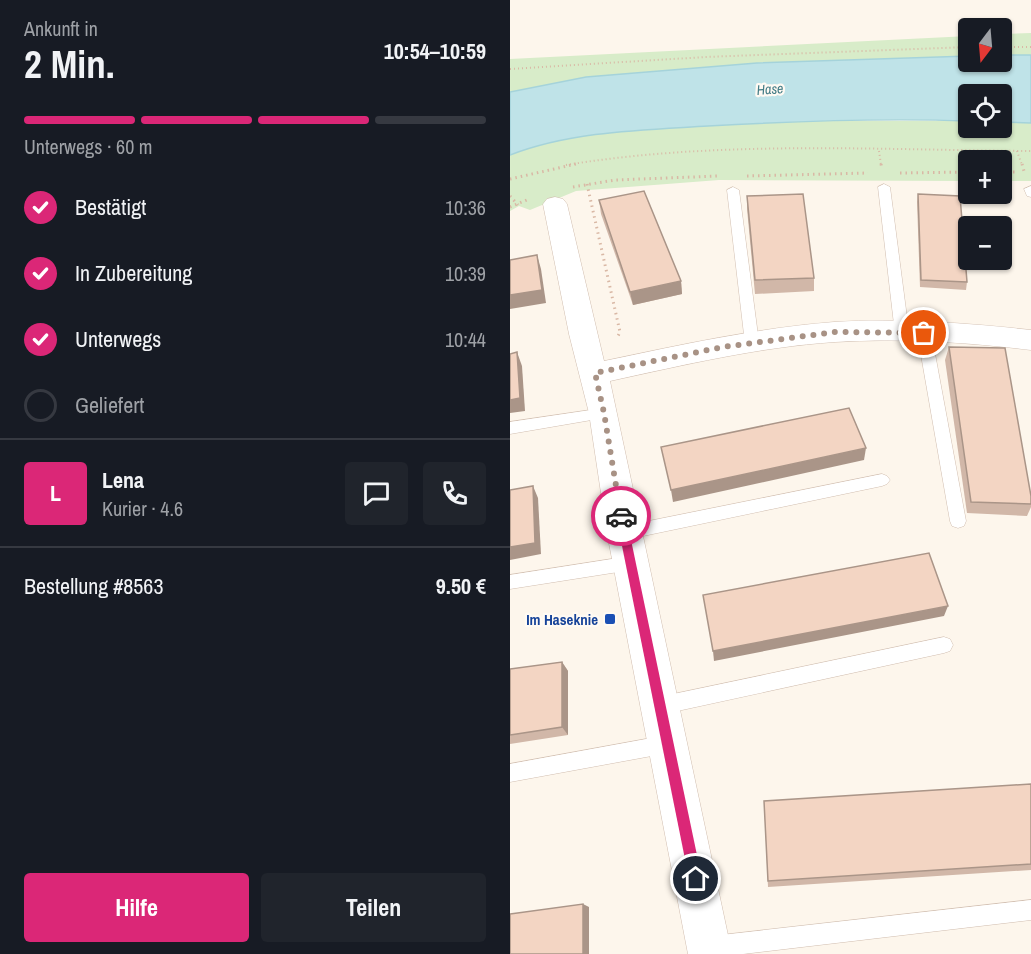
<!DOCTYPE html>
<html lang="de">
<meta charset="utf-8">
<style>
:root{--surface:#171b24;--page:#20242c;--text:#f1f3f6;--muted:#9ea1a6;--line:#363941;--accent:#db2777}
body{margin:0;font-family:"Archivo Narrow",sans-serif;background:var(--page);color:var(--text);height:100vh;display:flex;flex-direction:column;font-size:22px;white-space:nowrap}
*{box-sizing:border-box;margin:0}
p{font-size:20px;color:var(--muted)}
.icon{flex:none;width:33px;height:33px;fill:none;stroke:currentColor;stroke-width:2;stroke-linecap:round;stroke-linejoin:round}
.map{position:relative;flex:1;overflow:hidden}
.panel{display:flex;flex-direction:column;background:var(--surface);width:510px}
.panel>*{flex:none}
.needle{width:39px;rotate:196deg}
.buttons{position:absolute;left:448px;top:18px;display:grid;gap:12px}
.buttons a{display:grid;place-items:center;width:54px;height:54px;border-radius:6px;background:var(--surface);box-shadow:0 2px 4px #0004;font-size:30px}
.pin{position:absolute;display:grid;place-items:center;width:51px;height:51px;color:#fff;margin:-26px;border:3px solid #fff;border-radius:50%;box-shadow:0 2px 6px #0007}
.courier{position:absolute;display:grid;place-items:center;width:60px;height:60px;margin:-30px;border:4px solid #db2777;border-radius:50%;background:#fff;color:#222;box-shadow:0 2px 8px #0007}
.summary em{font-style:normal;font-weight:800}
.summary div{display:flex;flex-direction:column-reverse}
.summary{display:flex;align-items:center;justify-content:space-between;height:102px;padding:0 24px}
h1{font-size:39px;font-weight:800;line-height:45px}
.bar{display:grid;grid-template-columns:repeat(4,1fr);gap:9px 6px;align-content:center;height:72px;padding:0 24px}
.bar i{height:8px;border-radius:4px;background:var(--line)}
.bar .selected{background:var(--accent)}
.bar p{grid-column:span 4}
.line{display:flex;align-items:center;gap:15px;padding:0 24px;border-top:2px solid var(--line)}
.line div{flex:1}
.round{display:grid;place-items:center;flex:none;width:63px;height:63px;border-radius:6px;background:var(--page)}
ol{padding:0 24px;list-style:none}
li{display:flex;align-items:center;gap:18px;height:66px}
li p{margin-inline-start:auto}
li .icon{padding:6px;border-radius:50%;background:var(--accent);color:#fff;stroke-width:4}
li:last-child{color:var(--muted)}
li i{width:33px;height:33px;border:3px solid var(--line);border-radius:50%}
.primary-button{display:flex;gap:12px;margin-top:auto;padding:12px 24px}
.primary-button a{flex:1;height:69px;border-radius:6px;background:var(--accent);color:#fff;font-size:24px;font-weight:800;line-height:69px;text-align:center}
.primary-button a+a{background:var(--page);color:var(--text)}
main{display:flex;flex:1;min-height:0}
.map>svg:first-child{display:block}
</style>
<main>
<section class="panel">
<div class="summary"><div><h1>2 Min.</h1><p>Ankunft in</p></div><em>10:54–10:59</em></div>
<div class="bar"><i class="selected"></i><i class="selected"></i><i class="selected"></i><i></i><p>Unterwegs · 60 m</p></div>
<ol>
<li><svg class="icon" aria-label="check" viewBox="0 0 24 24"><path d="M5 12l5 5 9-10"/></svg>Bestätigt<p>10:36</p></li>
<li><svg class="icon" aria-label="check" viewBox="0 0 24 24"><path d="M5 12l5 5 9-10"/></svg>In Zubereitung<p>10:39</p></li>
<li><svg class="icon" aria-label="check" viewBox="0 0 24 24"><path d="M5 12l5 5 9-10"/></svg>Unterwegs<p>10:44</p></li>
<li><i></i>Geliefert</li>
</ol>
<div class="line" style="height:108px"><b class="round" style="background:var(--accent);color:#fff">L</b><div><b>Lena</b><p>Kurier · 4.6</p></div><a class="round"><svg class="icon" aria-label="chat" viewBox="0 0 24 24"><path d="M4 5h16v11H9l-5 4z"/></svg></a><a class="round"><svg class="icon" aria-label="phone" viewBox="0 0 24 24"><path d="M5 4h4l2 5-3 2q2 4 5 5l2-3 5 2v4C11 20 4 13 5 4z"/></svg></a></div>
<div class="line" style="height:78px"><div>Bestellung #8563</div><b>9.50 €</b></div>
<div class="primary-button"><a>Hilfe</a><a>Teilen</a></div>
</section>
<div class="map">
<svg width="521" height="954" viewBox="0 0 521 954">
<rect width="100%" height="100%" fill="#fdf6ec"/>
<g fill="#d8ecc9">
<polygon points="521,33 521,55 492,55 492,34"/>
<polygon points="459,36 459,56 247,63 76,77 0,92 0,59"/>
<path d="M281,121H459V128H492V122L521,123V181H492V160H459V181L209,180L66,191L20,210L9,206L0,211V155C81,124 194,126 281,121Z"/>
</g>
<path fill="#bfe3e8" stroke="#a5d3da" stroke-width="1.5" d="M492,55H521V123L492,122V94H459V121C372,118 285,121 198,126C133,130 62,131 0,155V92L76,77L247,63L459,56V62H492Z"/>
<g fill="none" stroke-linecap="round" stroke-linejoin="round">
<g stroke="#d1beb0" stroke-width="1">
<g id="service">
<polygon points="374,184 380,187 399,333 392,338 385,333 368,187"/>
<polygon points="521,186 521,197 517,196 514,189"/>
<polygon points="223,187 229,190 249,343 242,348 235,343 217,190"/>
<polygon points="414,327 421,332 456,521 454,526 448,528 442,526 440,521 407,332"/>
<polygon points="94,408 99,409 101,413 99,417 0,434 0,422"/>
<polygon points="372,474 377,476 380,480 377,484 372,486 114,540 108,538 106,533 108,528 114,526"/>
<polygon points="121,556 127,558 129,563 127,568 121,570 0,589 0,575"/>
<polygon points="434,637 440,639 443,645 440,651 434,653 149,715 143,712 140,706 143,700 149,697"/>
<polygon points="158,735 165,737 167,744 165,751 158,753 0,782 0,764"/>
<polygon points="521,900 521,920 233,954 194,954 191,947 194,939 202,936"/>
</g>
</g>
<g stroke="#d1beb0" stroke-width="1">
<path id="minor" d="M45,197L53,199L57,204L94,361C170,345 247,328 324,322C388,318 458,323 521,330V350C457,342 390,338 325,342C249,347 174,365 100,381L222,954H178L97,533L79,413L59,334L33,204L37,199Z"/>
</g>
<g stroke="#d9b8a5" stroke-width="2" stroke-dasharray="1 3" stroke-linecap="butt">
<polyline points="492,47 521,47"/>
<polyline points="0,69 195,57 459,47"/>
<polyline points="369,151 371,165"/>
<polyline points="507,151 512,165"/>
<path d="M56,165C208,140 367,150 521,151"/>
</g>
<g stroke="#d9b8a5" stroke-width="3" stroke-dasharray="1.5 4" stroke-linecap="butt">
<polyline points="371,164 372,169"/>
<polyline points="512,164 514,171"/>
<polyline points="492,172 506,172"/>
<polyline points="390,173 459,172"/>
<polyline points="237,176 358,173"/>
<polyline points="0,179 66,164"/>
<polyline points="77,184 110,332 107,338"/>
<polyline points="63,187 105,180 208,176"/>
<polyline points="0,196 8,205"/>
<polyline points="0,207 19,199"/>
</g>
<use href="#service" fill="#fff" fill-rule="evenodd"/>
<use href="#minor" fill="#fff" fill-rule="evenodd"/>
</g>
<g fill="#d1b7a8">
<polygon points="408,194 457,282 456,290 410,287 407,202"/>
<polygon points="237,196 304,278 304,291 245,294 237,209"/>
<polygon points="89,200 171,281 172,294 123,305 91,214"/>
<polygon points="439,347 521,496 521,507 517,516 457,513 435,360"/>
<polygon points="52,662 58,671 58,735 0,744 0,669"/>
<polygon points="521,784 521,870 258,887 254,801"/>
</g>
<g fill="#aa9588">
<polygon points="27,255 31,269 36,303 0,309 0,295"/>
<polygon points="171,281 172,294 123,305 120,292"/>
<polygon points="7,352 12,366 15,411 0,413 0,400"/>
<polygon points="356,448 354,460 163,502 161,490"/>
<polygon points="23,486 28,498 31,554 0,560 0,547"/>
<polygon points="438,606 434,616 204,661 203,651"/>
<polygon points="52,662 58,671 58,735 52,727"/>
<polygon points="73,904 79,907 79,954 73,954"/>
</g>
<g fill="#f3d5c3" stroke="#aa9588" stroke-width="1.5">
<polygon points="134,191 171,281 120,292 89,200"/>
<polygon points="293,194 304,278 245,280 237,196"/>
<polygon points="408,194 450,196 457,282 411,280"/>
<polygon points="27,255 32,290 0,295 0,260"/>
<polygon points="439,347 495,348 521,496 521,504 461,502"/>
<polygon points="7,352 10,398 0,400 0,354"/>
<polygon points="339,408 356,448 161,490 151,447"/>
<polygon points="23,486 25,543 0,547 0,490"/>
<polygon points="419,553 438,606 203,651 193,595"/>
<polygon points="52,662 52,727 0,735 0,669"/>
<polygon points="521,784 521,864 258,881 254,801"/>
<polygon points="73,904 73,954 0,954 0,914"/>
</g>
<polygon fill="#db2777" points="111,512 116,516 192,879 186,886 179,879 106,516"/>
<g fill="none" stroke-linecap="round" stroke-linejoin="round">
<polyline stroke="#a89285" stroke-width="6" stroke-dasharray="0 10.8" points="111,516 94,413 85,373 213,347 325,332 414,333"/>
</g>
<rect fill="#1a4fb4" stroke="#fffaf3" stroke-width="2" x="94" y="613" width="12" height="12" rx="3"/>
<g text-anchor="middle" dominant-baseline="central" stroke-width="4.5" stroke-linejoin="round" paint-order="stroke">
<g font-size="14" font-style="italic" fill="#437c86" stroke="#fffaf3">
<text transform="translate(260 89) rotate(-4)">Hase</text>
</g>
<g font-size="15" font-weight="bold" fill="#164399" stroke="#fffaf3" text-anchor="end">
<text x="88" y="619">Im Haseknie</text>
</g>
</g>
</svg>
<div class="buttons">
<a><svg class="needle" viewBox="-14 -14 28 28"><path d="M0-13l5 13h-10z" fill="#e53935"/><path d="M0 13l5-13h-10z" fill="#9ea1a6"/></svg></a>
<a><svg class="icon" aria-label="locate" viewBox="0 0 24 24"><circle cx="12" cy="12" r="6"/><path d="M12 2v4M12 18v4M2 12h4M18 12h4"/></svg></a>
<a>+</a>
<a>−</a>
</div>
<div class="pin" style="left:414px;top:333px;background:#ea580c"><svg class="icon" aria-label="bag" viewBox="0 0 24 24"><path d="M5 8h14l-1 12H6zM9 8a3 3 0 0 1 6 0"/></svg></div>
<div class="pin" style="left:186px;top:879px;background:#1f2937"><svg class="icon" aria-label="home" viewBox="0 0 24 24"><path d="M3 11l9-7 9 7M6 9v11h12V9"/></svg></div>
<div class="courier" style="left:111px;top:516px"><svg class="icon" aria-label="car" viewBox="0 0 24 24"><path d="M5 17H2v-5l4-1 3-4h7l3 4 3 1v5h-3M9 17h6M6 11h13"/><circle cx="7" cy="17" r="2"/><circle cx="17" cy="17" r="2"/></svg></div>
</div>
</main>
